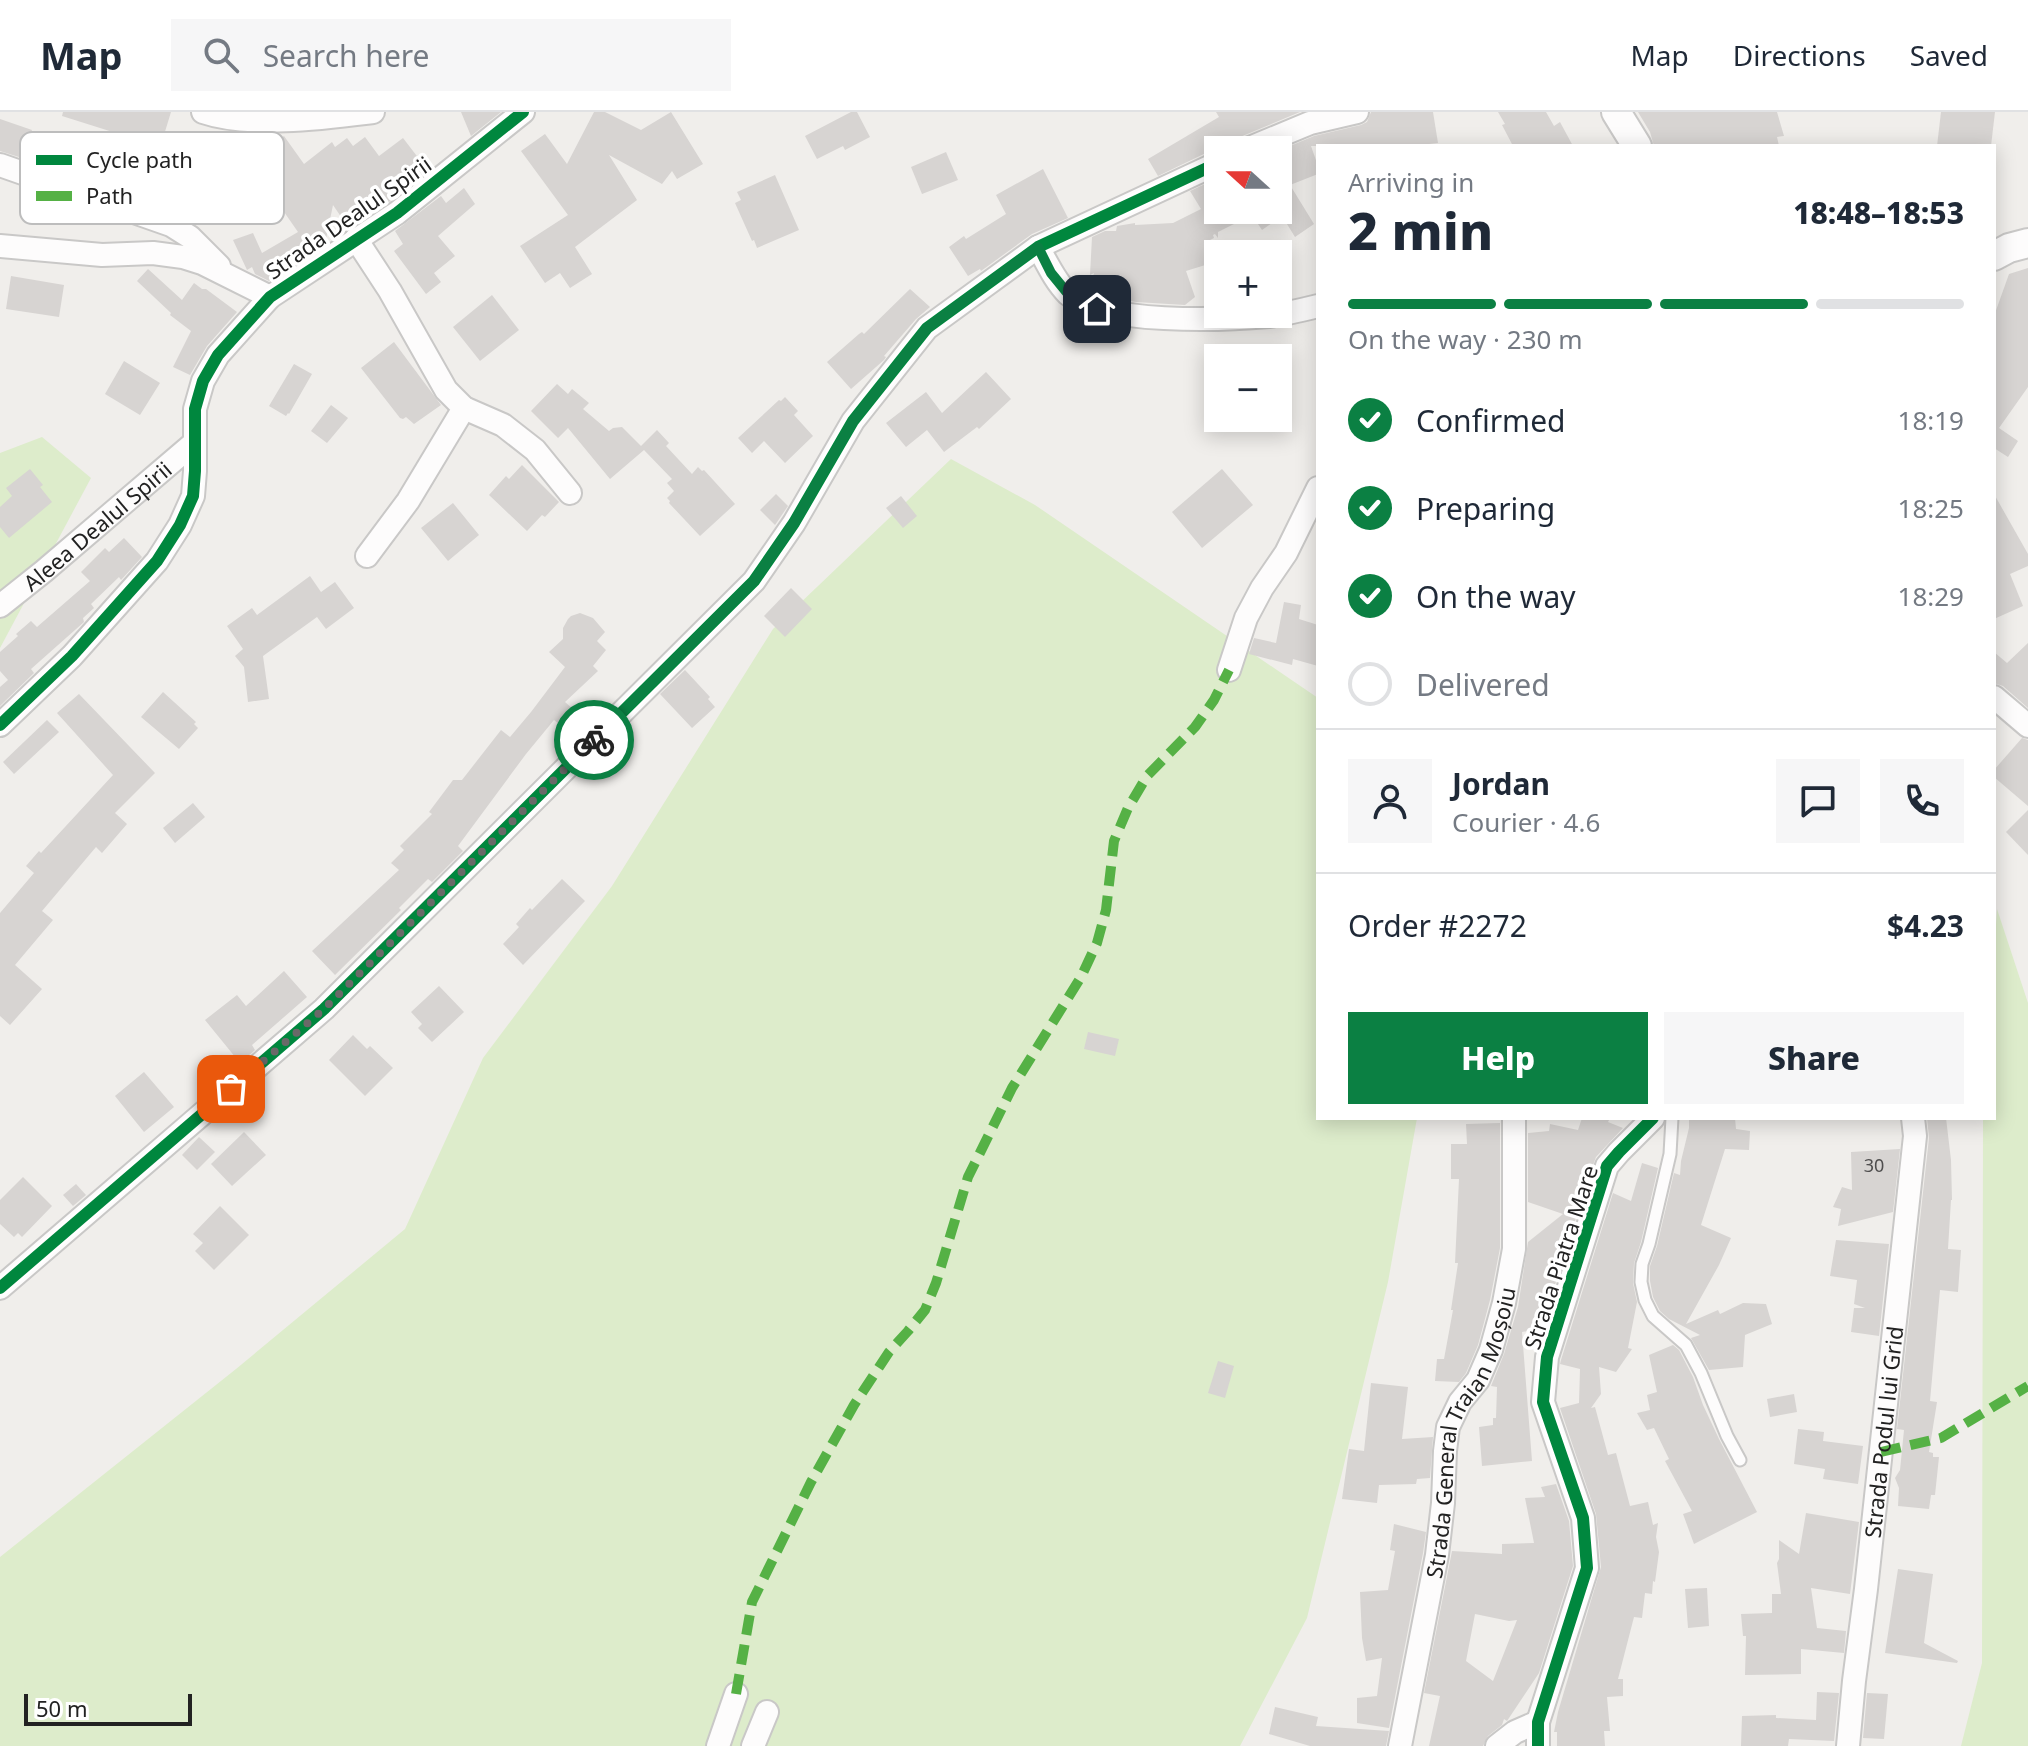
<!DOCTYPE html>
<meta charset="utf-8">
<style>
:root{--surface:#fff;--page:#f6f6f7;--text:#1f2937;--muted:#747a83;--line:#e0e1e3;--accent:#0b8043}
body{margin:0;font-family:"Noto Sans",sans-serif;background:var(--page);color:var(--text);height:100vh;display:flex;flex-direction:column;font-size:30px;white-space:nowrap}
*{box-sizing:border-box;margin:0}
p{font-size:26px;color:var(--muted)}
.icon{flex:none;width:44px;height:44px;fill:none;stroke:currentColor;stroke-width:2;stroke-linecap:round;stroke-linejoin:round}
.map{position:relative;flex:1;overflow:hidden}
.drawer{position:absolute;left:1316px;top:32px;width:680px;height:976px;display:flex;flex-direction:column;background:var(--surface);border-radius:0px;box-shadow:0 4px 20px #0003}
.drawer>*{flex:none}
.needle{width:52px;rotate:291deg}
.tools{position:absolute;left:1204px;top:24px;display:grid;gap:16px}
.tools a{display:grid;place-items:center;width:88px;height:88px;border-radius:0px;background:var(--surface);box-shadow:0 4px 20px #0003;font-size:40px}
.scale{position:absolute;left:24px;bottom:20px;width:168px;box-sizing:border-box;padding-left:8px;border:4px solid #222;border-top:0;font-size:22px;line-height:28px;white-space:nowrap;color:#222;-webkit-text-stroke:6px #fff;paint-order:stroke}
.pin{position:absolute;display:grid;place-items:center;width:68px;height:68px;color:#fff;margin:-34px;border-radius:16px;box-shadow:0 4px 12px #0006}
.courier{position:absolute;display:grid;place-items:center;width:80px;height:80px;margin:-40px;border:6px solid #0b8043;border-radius:50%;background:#fff;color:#222;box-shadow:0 2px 10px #0007}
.head em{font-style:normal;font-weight:800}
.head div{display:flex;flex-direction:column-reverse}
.head{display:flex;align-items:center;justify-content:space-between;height:136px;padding:0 32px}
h1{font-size:52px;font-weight:800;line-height:60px}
.bar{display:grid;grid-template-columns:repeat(4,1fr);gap:12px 8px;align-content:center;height:96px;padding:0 32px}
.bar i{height:10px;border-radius:6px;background:var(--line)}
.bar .on{background:var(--accent)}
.bar p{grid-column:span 4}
.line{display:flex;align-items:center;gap:20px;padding:0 32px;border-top:2px solid var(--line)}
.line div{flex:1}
.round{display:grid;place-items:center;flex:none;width:84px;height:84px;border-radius:0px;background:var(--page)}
ol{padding:0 32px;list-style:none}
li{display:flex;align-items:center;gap:24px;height:88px}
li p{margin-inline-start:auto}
li .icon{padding:8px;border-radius:50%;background:var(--accent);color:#fff;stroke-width:4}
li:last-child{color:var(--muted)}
li i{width:44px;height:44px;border:4px solid var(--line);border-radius:50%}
.primary-button{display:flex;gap:16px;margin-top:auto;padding:16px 32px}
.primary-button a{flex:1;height:92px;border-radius:0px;background:var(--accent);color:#fff;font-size:32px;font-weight:800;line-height:92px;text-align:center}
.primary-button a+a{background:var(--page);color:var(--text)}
header{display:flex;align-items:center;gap:48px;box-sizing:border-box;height:112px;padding:0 40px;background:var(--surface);border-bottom:2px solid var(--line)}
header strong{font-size:38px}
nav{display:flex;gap:44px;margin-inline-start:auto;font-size:28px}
.search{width:560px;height:72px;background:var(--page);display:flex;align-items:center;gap:20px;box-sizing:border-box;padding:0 28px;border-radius:0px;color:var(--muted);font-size:30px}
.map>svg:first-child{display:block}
</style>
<header>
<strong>Map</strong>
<div class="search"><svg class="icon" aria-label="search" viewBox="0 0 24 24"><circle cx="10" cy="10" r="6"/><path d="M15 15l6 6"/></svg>Search here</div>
<nav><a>Map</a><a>Directions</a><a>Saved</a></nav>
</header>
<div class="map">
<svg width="2028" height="1634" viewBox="0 0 2028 1634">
<rect width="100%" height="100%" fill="#f0eeeb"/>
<g fill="#ddeccb">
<polygon points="42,325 91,366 0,536 0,341"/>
<polygon points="951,347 1035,393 1318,586 1318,1006 1417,1006 1388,1170 1307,1506 1240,1634 0,1634 0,1445 236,1257 405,1117 483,946 612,774 773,517"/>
<polygon points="1997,797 2028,891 2028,1634 1961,1634 1982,1551 1983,1013 1983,1006 1994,1006 1994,842"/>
</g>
<g fill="#d7d4d2" fill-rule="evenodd">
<polygon points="63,0 171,0 160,36 141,30 138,40 116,33 119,22 62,4"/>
<polygon points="461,0 501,0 471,24"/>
<polygon points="594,0 605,0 641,18 671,0 703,52 677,67 672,59 662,72 609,43 637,88 575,135 592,162 570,176 560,161 545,171 520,134 568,103 521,39 545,22 567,52"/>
<polygon points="851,0 857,0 870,25 845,38 843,34 817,47 805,24"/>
<polygon points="1216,0 1300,0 1240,25 1234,30 1231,38 1207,38 1208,40 1158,64 1148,47 1219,5"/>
<polygon points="1371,0 1433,0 1438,31 1411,34 1311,34 1318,54 1318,62 1290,73 1314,112 1295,125 1282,104 1262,118 1252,103 1218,120 1218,126 1215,122 1213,123 1214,126 1206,130 1215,150 1186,159 1195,185 1185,193 1136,190 1111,185 1089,179 1094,161 1090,163 1092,125 1105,119 1116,119 1117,114 1135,111 1135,113 1173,111 1201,97 1190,79 1218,66 1218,98 1279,98 1278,39 1314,24 1361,13 1367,10"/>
<polygon points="1498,0 1546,0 1554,14 1560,10 1573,34 1513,34 1502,13 1505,12"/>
<polygon points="1638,0 1777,0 1784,24 1777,25 1779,34 1654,34 1650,20"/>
<polygon points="1941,0 1995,0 1991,34 1937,34"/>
<polygon points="0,7 32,18 22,46 0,39"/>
<polygon points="284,24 304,52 332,30 335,35 347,26 353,34 365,25 379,44 403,26 423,52 424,57 422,58 424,61 389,90 352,114 348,115 333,93 325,132 269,169 255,162 252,155 247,158 233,128 253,121 262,141 298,120 248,48"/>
<polygon points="946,40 958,68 922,82 911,55"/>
<polygon points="1043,57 1068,106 1032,122 981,159 980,157 968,164 949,135 964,124 966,127 1006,102 996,83"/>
<polygon points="775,63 799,118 757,136 754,128 752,129 735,91 741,88 737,80"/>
<polygon points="464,76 475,92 438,124 455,144 434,161 441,170 426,182 394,139 403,132 395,119 441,84 446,91"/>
<polygon points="2028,156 2028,275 1999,316 2018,329 2008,345 1994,336 1994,204 2009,162"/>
<polygon points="148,157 182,188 194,171 202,177 206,177 237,200 207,234 190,263 173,255 191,219 170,203 171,201 137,169"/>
<polygon points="11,164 64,173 59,205 6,197"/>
<polygon points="910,177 930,195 916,207 884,244 886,245 884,248 851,277 827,250 859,222 862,220 864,222"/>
<polygon points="492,183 519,218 480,249 453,215"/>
<polygon points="394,230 441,293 414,312 406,305 403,307 400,306 361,256"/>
<polygon points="124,249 160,271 140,303 105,282"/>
<polygon points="294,252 312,262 289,302 288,301 286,304 269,294"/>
<polygon points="986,260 1011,287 979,317 977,315 944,340 927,318 906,335 886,311 926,280 942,301"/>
<polygon points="557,272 568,282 572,277 589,291 583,297 609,319 613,316 622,315 641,334 657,318 669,331 666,334 692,362 698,355 702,359 704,358 735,392 700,424 669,391 670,389 667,386 674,379 667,371 672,367 644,338 610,367 568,316 558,326 531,299"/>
<polygon points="785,285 798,299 794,303 813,324 785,351 764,329 752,341 738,326 779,288 781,289"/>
<polygon points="331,293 348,306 327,331 311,319"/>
<polygon points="522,353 559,390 545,405 542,403 527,419 489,383 506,364 509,367"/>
<polygon points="30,357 43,373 40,375 52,390 9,426 0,415 0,395 12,384 6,376"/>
<polygon points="1222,357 1253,393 1202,436 1172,400"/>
<polygon points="776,382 788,394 775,413 760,398"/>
<polygon points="1994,382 2028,442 2028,454 2010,462 2023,494 1994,507"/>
<polygon points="901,384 917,404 903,416 886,396"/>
<polygon points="453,391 479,423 448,449 421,416"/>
<polygon points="124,426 142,445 121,468 119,465 91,492 94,496 83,506 84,510 31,557 34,561 0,594 0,575 8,568 0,559 0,540 18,524 16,522 31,509 37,515 90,469 81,460 105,436 109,440"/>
<polygon points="310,464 321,480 335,470 354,496 326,517 317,505 263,544 269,587 248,590 244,555 235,544 243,537 227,514 252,496 257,503"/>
<polygon points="791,476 812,497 785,525 764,504"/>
<polygon points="1284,490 1301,493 1299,507 1318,513 1318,554 1293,547 1292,553 1249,542 1254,526 1276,531"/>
<polygon points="580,501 593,506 605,520 597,529 606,538 593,554 598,559 565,590 573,597 560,613 554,608 526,642 458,734 463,739 432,770 428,767 399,796 401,798 335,863 312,839 399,758 391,751 404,738 400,734 432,702 429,700 453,668 462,668 501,618 510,625 531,600 565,555 549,540 563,527 563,516 568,507 571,504"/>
<polygon points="2028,531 2028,596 2003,574 1994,571 1994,540 2007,551"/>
<polygon points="685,558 710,585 708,587 715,595 692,616 660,582"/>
<polygon points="163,580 196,610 194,612 198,616 179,637 141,605"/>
<polygon points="79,582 155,661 115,701 127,712 102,741 96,735 42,799 53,808 15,853 42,877 10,913 0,904 0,801 34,761 26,754 39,739 41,741 113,663 57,601"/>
<polygon points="47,608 59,620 14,662 3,650"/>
<polygon points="2022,626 2028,628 2028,694 1994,665 1994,658"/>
<polygon points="193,691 205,705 175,731 163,716"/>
<polygon points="2028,698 2028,743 2006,720"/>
<polygon points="562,767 585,789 523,853 503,832 519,815 516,812 530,796 532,798"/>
<polygon points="284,859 307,885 252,933 255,938 240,951 205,908 237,883 246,894"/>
<polygon points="439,874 464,900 432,930 418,916 422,912 411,900"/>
<polygon points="1088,920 1119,927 1115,944 1084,937"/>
<polygon points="353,923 367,937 370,934 393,956 365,984 329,948"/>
<polygon points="144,960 174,995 144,1020 115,984"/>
<polygon points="1582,1006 1610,1006 1608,1010 1623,1016 1596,1045 1589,1064 1583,1070 1587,1071 1537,1230 1534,1218 1522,1220 1532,1349 1482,1354 1479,1315 1493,1313 1493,1306 1496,1306 1497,1275 1491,1274 1504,1242 1518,1195 1528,1130 1563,1102 1528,1090 1528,1021 1549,1019 1550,1012 1578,1018"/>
<polygon points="1689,1006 1735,1006 1736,1017 1750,1019 1749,1038 1725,1037 1701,1113 1731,1126 1719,1153 1686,1212 1718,1198 1720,1202 1743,1191 1766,1192 1772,1212 1745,1223 1743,1255 1709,1258 1691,1226 1700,1223 1669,1207 1660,1199 1653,1185 1650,1169 1650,1154 1657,1134 1674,1061 1680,1063 1681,1049 1689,1016"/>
<polygon points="1927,1006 1946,1006 1951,1048 1952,1088 1951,1088 1948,1137 1961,1138 1958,1180 1940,1178 1930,1289 1937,1290 1929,1340 1933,1341 1933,1345 1939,1345 1935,1383 1931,1383 1929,1397 1898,1394 1899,1376 1895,1366 1900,1358 1904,1318 1897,1317 1929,1026"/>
<polygon points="1500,1011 1500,1136 1490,1188 1478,1233 1466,1261 1459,1270 1435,1269 1437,1247 1444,1247 1453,1198 1451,1198 1458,1151 1455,1151 1459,1067 1451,1067 1451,1032 1467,1032 1466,1012"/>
<polygon points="244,1020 266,1043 232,1074 211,1052"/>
<polygon points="199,1025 215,1040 197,1058 182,1043"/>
<polygon points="1900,1037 1893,1100 1838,1114 1841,1097 1833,1095 1842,1075 1852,1078 1851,1040"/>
<polygon points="1642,1051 1658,1056 1641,1130 1634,1151 1633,1171 1637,1190 1628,1236 1632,1237 1616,1260 1599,1255 1601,1282 1591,1296 1595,1295 1608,1343 1616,1341 1630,1394 1648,1390 1653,1413 1658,1411 1656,1425 1659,1440 1655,1470 1653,1469 1652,1482 1645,1481 1642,1506 1634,1505 1618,1567 1623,1567 1623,1584 1607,1585 1610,1619 1604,1619 1605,1634 1557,1634 1557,1620 1554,1620 1558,1600 1601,1455 1596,1402 1560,1296 1579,1291 1580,1257 1560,1252 1561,1248 1613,1081 1631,1089"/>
<polygon points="23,1065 52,1094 22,1125 18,1121 14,1125 0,1112 0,1088"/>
<polygon points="76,1072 86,1083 73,1094 63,1083"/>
<polygon points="220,1094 249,1123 214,1158 195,1139 203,1131 193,1122"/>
<polygon points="1836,1128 1889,1132 1879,1224 1851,1220 1854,1196 1865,1196 1854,1192 1857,1168 1830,1164"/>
<polygon points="1673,1233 1679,1238 1693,1265 1703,1293 1719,1327 1757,1400 1694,1432 1683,1402 1692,1399 1665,1349 1669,1347 1654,1316 1647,1318 1637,1301 1650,1298 1647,1283 1657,1280 1649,1243"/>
<polygon points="1218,1249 1234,1254 1225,1286 1208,1281"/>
<polygon points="1371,1271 1408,1275 1402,1327 1433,1325 1430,1366 1417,1367 1416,1372 1379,1373 1377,1391 1342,1387 1349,1337 1364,1339"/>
<polygon points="1794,1282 1797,1300 1770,1305 1767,1287"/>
<polygon points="1798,1317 1824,1320 1823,1329 1863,1334 1858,1372 1823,1367 1825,1357 1794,1352"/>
<path d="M1556,1372L1569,1409L1573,1454L1539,1561L1507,1609L1504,1607L1502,1613L1488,1624L1483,1634H1429L1440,1584L1424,1581L1452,1439L1502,1442V1432L1534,1431L1525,1386L1545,1385L1541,1375ZM1475,1502L1509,1509L1517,1508L1493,1569L1466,1549Z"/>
<polygon points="1806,1401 1859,1410 1850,1482 1811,1476 1817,1516 1846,1519 1844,1541 1801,1537 1801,1562 1745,1563 1746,1524 1743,1524 1741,1502 1772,1501 1772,1482 1781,1482 1777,1451 1779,1447 1779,1428 1799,1442"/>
<polygon points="1394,1412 1426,1420 1423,1441 1389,1616 1357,1611 1357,1586 1377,1584 1382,1546 1366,1549 1362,1526 1360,1480 1388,1478 1395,1439 1390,1438"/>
<polygon points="1898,1457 1933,1462 1924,1531 1958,1549 1957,1551 1885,1541"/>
<polygon points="1707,1476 1709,1514 1688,1516 1685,1477"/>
<polygon points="1817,1580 1839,1581 1834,1629 1789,1627 1788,1634 1741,1634 1742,1604 1776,1603 1776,1606 1816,1608"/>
<polygon points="1867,1581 1888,1582 1884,1627 1863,1626"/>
<polygon points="1275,1595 1318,1605 1316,1614 1389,1619 1386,1634 1310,1634 1269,1622"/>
</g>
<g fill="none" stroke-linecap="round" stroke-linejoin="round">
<g stroke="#c9c8c7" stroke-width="15">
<polyline id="service" points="1672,1006 1670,1042 1649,1132 1642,1152 1641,1170 1645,1188 1653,1204 1686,1233 1701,1261 1727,1324 1740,1348"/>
</g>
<g stroke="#c9c8c7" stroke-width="26">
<g id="minor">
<path d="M203,0C250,16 325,6 373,0"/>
<polyline points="1245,38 1310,11 1357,0"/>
<polyline points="0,53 171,113 190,125 219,154"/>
<polyline points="356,127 390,179 446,278 464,296 503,313 535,338 570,381"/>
<polyline points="0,134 102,143 153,141 183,145 202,151 270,185"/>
<path d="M1038,135C1047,151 1055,169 1068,182C1102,213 1224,208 1269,204C1286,202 1302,198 1318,194"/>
<polyline points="367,444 408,389 464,296"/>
<path id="s1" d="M0,494L44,459L194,331"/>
<polyline points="1229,558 1246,506 1262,476 1286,441 1318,376"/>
<polyline points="1994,585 2028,614"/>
<polyline points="0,613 72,544 157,449 180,413 193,384 195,359 195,297 203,269 218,243 270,185 397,101 523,0"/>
<polyline points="0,1176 324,897 754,469 794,411 853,309 927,216 1038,135 1218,51"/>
<polyline points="718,1634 736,1582"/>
<polyline points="753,1634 767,1600"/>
<path id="s2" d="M1400,1634L1437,1443L1443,1391L1445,1339L1448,1315L1460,1290L1478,1268L1491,1238L1504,1191L1514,1137V1006"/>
<polyline points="1497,1634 1515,1620 1538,1610"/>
<polyline points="1538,1634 1538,1610 1587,1456 1583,1406 1543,1290 1547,1245 1607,1054 1619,1040 1653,1006"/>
<path id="s3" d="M1848,1634L1854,1569L1866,1477L1915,1024L1913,1006"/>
</g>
</g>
<g stroke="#c9c8c7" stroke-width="32">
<g id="tertiary">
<polyline points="1616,0 1637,34"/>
<polyline points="1994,144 2009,136 2028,131"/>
</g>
</g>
<use href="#service" stroke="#fdfcfc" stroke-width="11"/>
<use href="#minor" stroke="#fdfcfc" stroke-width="22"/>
<use href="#tertiary" stroke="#fdfcfc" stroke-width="28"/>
<g stroke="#55b145" stroke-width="10" stroke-dasharray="20 10" stroke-linecap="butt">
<polyline points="1881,1340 1941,1326 2028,1274"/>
<polyline points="736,1582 752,1490 811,1370 854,1293 889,1240 908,1219 925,1198 936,1171 968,1065 1012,976 1081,865 1097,831 1106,798 1114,729 1128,696 1147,664 1195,615 1214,588 1229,558"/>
</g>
<g stroke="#fff" stroke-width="17">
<g id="cycleway">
<polyline points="0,613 72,544 157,449 180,413 193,384 195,359 195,297 203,269 218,243 270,185 397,101 523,0"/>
<polyline points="0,1176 324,897 754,469 794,411 853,309 927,216 1038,135 1218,51"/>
<polyline points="1538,1634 1538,1610 1587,1456 1583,1406 1543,1290 1547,1245 1607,1054 1619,1040 1653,1006"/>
</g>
</g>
<use href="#cycleway" stroke="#00873e" stroke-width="12"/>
</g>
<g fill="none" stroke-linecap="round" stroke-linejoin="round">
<polyline stroke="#6a6968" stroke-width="8" stroke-dasharray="0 14.4" points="231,977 324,897 594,628"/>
<polyline stroke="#0b8043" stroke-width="10" points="594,628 754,469 794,411 853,309 927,216 1038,135 1051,161 1069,183 1097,197"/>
</g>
<g text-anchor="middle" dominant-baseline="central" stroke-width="7" stroke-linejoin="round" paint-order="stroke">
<g font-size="18" fill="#4f4e4e">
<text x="1874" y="1053">30</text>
</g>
<g font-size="22" fill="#222" stroke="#fff">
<text transform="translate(348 105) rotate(-35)">Strada Dealul Spirii</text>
<text stroke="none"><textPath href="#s1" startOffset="126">Aleea Dealul Spirii</textPath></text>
<text transform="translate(1560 1145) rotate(-72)">Strada Piatra Mare</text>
<text stroke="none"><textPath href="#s3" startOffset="316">Strada Podul lui Grid</textPath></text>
<text stroke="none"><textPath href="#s2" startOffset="324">Strada General Traian Moșoiu</textPath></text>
</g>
</g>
<rect x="20" y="20" width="264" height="92" rx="12" fill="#fff" stroke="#bdbdbd" stroke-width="2"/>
<rect x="36" y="43" width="36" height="10" fill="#00873e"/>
<rect x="36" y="79" width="36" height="10" fill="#55b145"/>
<g font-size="22" fill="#222">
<text x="86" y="56">Cycle path</text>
<text x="86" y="92">Path</text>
</g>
</svg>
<div class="tools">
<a><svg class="needle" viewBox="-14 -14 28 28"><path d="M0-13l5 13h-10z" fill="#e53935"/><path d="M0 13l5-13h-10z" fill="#747a83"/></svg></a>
<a>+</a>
<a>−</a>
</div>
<div class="scale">50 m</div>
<div class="pin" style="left:231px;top:977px;background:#ea580c"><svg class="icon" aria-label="bag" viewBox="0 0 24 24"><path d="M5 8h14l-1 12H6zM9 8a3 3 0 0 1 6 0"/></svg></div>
<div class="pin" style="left:1097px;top:197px;background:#1f2937"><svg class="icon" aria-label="home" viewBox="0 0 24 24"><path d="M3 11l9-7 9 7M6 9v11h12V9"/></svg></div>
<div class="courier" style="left:594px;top:628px"><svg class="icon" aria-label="bike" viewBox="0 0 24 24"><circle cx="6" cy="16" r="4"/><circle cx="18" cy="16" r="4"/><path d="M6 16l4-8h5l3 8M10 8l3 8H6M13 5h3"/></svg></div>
<section class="drawer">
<div class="head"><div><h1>2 min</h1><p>Arriving in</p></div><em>18:48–18:53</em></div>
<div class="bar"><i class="on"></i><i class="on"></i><i class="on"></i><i></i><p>On the way · 230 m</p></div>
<ol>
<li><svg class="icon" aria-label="check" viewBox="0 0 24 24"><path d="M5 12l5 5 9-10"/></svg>Confirmed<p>18:19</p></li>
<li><svg class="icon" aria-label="check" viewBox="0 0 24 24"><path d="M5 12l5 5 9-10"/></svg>Preparing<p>18:25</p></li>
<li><svg class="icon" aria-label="check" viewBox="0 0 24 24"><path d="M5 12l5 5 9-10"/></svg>On the way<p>18:29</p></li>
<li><i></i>Delivered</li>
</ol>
<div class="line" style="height:144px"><a class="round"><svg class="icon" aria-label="person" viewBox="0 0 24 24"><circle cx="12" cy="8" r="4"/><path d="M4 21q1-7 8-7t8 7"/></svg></a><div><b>Jordan</b><p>Courier · 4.6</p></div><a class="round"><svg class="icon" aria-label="chat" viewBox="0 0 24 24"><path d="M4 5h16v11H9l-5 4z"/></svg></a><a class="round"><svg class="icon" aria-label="phone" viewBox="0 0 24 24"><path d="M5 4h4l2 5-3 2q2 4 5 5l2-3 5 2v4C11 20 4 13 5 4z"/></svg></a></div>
<div class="line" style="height:104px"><div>Order #2272</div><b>$4.23</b></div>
<div class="primary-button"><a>Help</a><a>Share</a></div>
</section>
</div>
